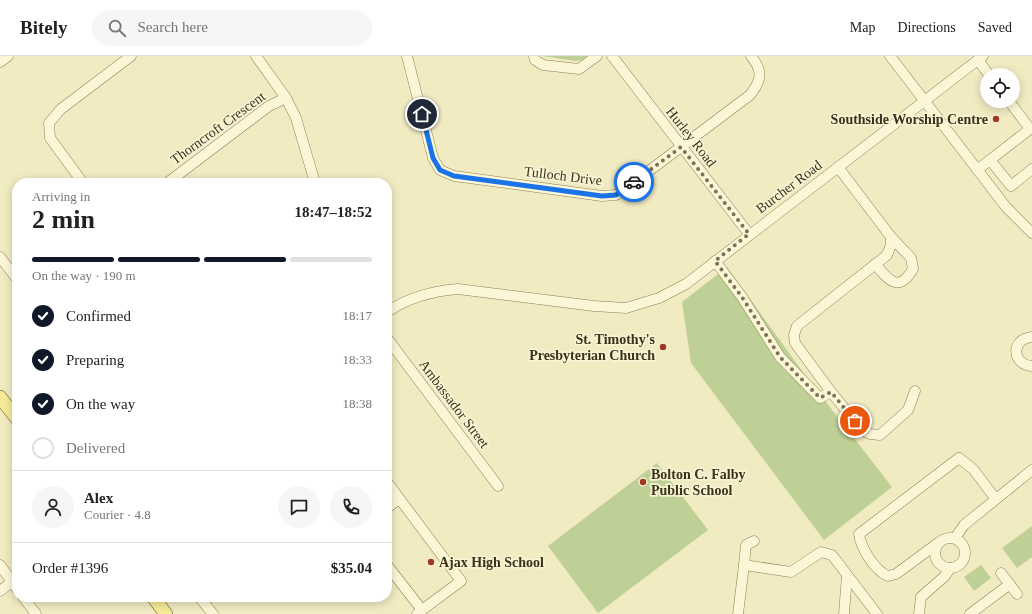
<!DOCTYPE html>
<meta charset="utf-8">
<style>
:root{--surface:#fff;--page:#f6f6f6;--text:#222;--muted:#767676;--line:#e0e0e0;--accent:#111827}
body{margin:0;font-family:Georgia,serif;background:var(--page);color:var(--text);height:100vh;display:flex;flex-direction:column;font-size:15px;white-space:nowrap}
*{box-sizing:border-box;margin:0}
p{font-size:13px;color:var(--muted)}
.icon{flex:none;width:22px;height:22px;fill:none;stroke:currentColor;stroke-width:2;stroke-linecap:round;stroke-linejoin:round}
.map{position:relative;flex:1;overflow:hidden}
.details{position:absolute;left:12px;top:122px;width:380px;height:424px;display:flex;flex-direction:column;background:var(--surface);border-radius:16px;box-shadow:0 2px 10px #0003}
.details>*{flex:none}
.buttons{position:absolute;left:980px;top:12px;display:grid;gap:8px}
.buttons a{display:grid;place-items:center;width:40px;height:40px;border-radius:50%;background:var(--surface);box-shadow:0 2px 10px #0003;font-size:20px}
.pin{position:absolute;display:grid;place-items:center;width:34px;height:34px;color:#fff;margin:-17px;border:2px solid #fff;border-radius:50%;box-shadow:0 1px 4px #0007}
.courier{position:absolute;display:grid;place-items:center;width:40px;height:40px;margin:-20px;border:3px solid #1a73e8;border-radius:50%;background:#fff;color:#222;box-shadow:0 1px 5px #0007}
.head em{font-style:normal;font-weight:700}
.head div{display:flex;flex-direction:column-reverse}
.head{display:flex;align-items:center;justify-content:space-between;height:68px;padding:0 20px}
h1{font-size:26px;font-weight:700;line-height:30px}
.bar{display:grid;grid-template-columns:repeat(4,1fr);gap:6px 4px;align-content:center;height:48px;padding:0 20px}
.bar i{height:5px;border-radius:3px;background:var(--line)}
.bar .on{background:var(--accent)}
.bar p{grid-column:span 4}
.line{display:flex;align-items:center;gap:10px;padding:0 20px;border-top:1px solid var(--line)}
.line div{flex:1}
.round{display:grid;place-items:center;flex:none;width:42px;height:42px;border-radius:21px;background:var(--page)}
ol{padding:0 20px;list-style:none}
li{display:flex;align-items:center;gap:12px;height:44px}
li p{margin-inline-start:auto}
li .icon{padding:4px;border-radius:50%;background:var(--accent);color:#fff;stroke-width:4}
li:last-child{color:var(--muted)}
li i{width:22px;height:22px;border:2px solid var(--line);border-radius:50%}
header{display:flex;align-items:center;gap:24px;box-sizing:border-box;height:56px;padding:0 20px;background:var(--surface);border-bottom:1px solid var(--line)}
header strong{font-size:19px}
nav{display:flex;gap:22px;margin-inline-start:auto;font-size:14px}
.search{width:280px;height:36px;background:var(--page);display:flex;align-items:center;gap:10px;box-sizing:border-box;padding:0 14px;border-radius:22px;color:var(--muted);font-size:15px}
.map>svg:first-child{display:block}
</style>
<header>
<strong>Bitely</strong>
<div class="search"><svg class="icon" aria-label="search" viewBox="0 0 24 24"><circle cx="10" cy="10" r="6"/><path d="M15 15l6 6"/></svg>Search here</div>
<nav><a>Map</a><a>Directions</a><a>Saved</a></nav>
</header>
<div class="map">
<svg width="1032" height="558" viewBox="0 0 1032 558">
<rect width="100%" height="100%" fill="#f1ebc2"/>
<g fill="#bed095">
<polygon points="542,0 587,0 582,4 576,5"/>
<polygon points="727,211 805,319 892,431 824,484 691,307 682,246"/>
<polygon points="657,407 708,474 598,557 548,490"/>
<polygon points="1032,470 1032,501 1017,512 1002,492"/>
<polygon points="981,509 991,522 974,535 964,521"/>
</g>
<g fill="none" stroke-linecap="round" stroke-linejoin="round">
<g stroke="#8c7d58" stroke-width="11">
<g id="minor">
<polyline points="256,0 286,42 296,62 315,127"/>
<path d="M407,0L433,102L440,114L454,120L602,140L616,139L629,130L750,39C762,24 763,15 751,0"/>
<polyline points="534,0 535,4 543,9 579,13 597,0"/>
<polyline points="612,0 749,178"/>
<polyline points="890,0 1006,151 1032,177"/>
<polyline points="978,4 989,19"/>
<polyline points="0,6 8,0"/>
<polyline points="990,104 1011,130 1032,113"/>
<polyline points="838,111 891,181 891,189 887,199 797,270 794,279 795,287 831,336 863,375 870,378 880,379 908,354 915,335"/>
<polyline points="977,114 1030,73 1009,45"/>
<polyline points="83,127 50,82 49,67 61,53 131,0"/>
<polyline points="167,127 269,50 286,42"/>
<polyline points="0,201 17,223"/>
<polyline points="715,205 742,241 780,301 820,342 831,336"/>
<path d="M875,208C889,225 899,237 913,213L911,202L891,181"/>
<path d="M387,256C409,241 432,235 458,233L594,250L626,252L659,242L686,228L983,0"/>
<path d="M1032,281C1010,283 1012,309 1032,310"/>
<polyline points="387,282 498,430"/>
<polyline points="387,426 461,525 422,554"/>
<polyline points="387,452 399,443"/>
<circle cx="950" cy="497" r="15"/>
<polyline points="955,482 964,469 1032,414"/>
<path d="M938,487L896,518L888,520C874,514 861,492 859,478L959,402L973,413L995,442"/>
<polyline points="0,509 17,533"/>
<polyline points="387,509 422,554 417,558"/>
<polyline points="744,509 746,489 754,485"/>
<polyline points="1001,517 1017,538"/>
<polyline points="0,535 17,522"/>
<polyline points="23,541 36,558"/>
<polyline points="199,541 213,558"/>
<polyline points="738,558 744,509 791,516 821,496 832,499 877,558"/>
<polyline points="844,558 847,519"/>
<polyline points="919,558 921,541 945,520 950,512"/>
<polyline points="970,558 1010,528"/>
</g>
</g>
<g stroke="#5a4a2c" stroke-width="14">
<g id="major">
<polyline points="0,341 17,363"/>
<polyline points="153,541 166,558"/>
</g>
</g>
<use href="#minor" stroke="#fbf7d6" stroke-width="10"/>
<use href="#major" stroke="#f6ea97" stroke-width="13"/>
</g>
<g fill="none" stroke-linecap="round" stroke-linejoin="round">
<polyline stroke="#7b7257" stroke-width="4" stroke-dasharray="0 7.2" points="634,126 681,91 749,178 715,205 742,241 780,301 820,342 831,336 855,365"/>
<polyline stroke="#1a73e8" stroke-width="5" points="422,58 433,102 440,114 454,120 602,140 616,139 634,126"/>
</g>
<g fill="#9f3924" stroke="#f8f4d2" stroke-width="1.5">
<circle cx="996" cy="63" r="4"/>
<circle cx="663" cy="291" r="4"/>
<circle cx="643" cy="426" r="4"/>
<circle cx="431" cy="506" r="4"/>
</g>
<g text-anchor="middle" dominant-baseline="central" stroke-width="3.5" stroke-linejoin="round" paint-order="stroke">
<g font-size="14" font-weight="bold" fill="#3b311d" stroke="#f8f4d2" text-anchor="end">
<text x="988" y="63">Southside Worship Centre</text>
<text x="655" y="283">St. Timothy's<tspan x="655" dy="16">Presbyterian Church</tspan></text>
<text x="651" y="418" text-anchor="start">Bolton C. Falby<tspan x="651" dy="16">Public School</tspan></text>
<text x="439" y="506" text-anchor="start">Ajax High School</text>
</g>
<g font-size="14" fill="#3b311d" stroke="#f8f4d2">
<text transform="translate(218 72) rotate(-36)">Thorncroft Crescent</text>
<text transform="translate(691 81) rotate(52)">Hurley Road</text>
<text transform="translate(563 120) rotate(7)">Tulloch Drive</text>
<text transform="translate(789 131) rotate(-37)">Burcher Road</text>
<text transform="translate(454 348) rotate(53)">Ambassador Street</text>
</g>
</g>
</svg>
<div class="buttons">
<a><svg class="icon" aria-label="locate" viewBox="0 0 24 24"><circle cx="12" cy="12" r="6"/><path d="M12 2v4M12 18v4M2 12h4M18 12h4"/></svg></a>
</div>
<div class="pin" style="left:855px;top:365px;background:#ea580c"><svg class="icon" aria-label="bag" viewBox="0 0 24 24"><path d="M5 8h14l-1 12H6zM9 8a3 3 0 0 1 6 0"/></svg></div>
<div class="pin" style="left:422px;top:58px;background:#1f2937"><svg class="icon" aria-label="home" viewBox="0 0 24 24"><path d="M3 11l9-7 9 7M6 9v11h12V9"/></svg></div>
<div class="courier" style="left:634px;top:126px"><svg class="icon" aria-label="car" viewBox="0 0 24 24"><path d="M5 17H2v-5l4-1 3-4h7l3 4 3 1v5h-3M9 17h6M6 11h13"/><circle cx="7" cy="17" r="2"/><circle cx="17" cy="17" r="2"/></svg></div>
<section class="details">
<div class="head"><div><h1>2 min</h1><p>Arriving in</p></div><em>18:47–18:52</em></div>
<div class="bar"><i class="on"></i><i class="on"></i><i class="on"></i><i></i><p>On the way · 190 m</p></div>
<ol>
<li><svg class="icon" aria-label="check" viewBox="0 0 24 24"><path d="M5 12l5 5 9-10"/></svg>Confirmed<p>18:17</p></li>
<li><svg class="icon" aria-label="check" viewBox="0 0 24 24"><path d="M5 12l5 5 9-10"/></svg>Preparing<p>18:33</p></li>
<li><svg class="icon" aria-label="check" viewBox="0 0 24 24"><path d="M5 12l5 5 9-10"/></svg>On the way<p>18:38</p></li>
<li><i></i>Delivered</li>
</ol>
<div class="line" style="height:72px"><a class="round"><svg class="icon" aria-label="person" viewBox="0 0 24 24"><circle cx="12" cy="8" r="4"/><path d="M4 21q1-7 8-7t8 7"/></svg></a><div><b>Alex</b><p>Courier · 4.8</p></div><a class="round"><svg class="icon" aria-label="chat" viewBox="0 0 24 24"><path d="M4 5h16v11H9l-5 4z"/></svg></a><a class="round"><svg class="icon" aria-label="phone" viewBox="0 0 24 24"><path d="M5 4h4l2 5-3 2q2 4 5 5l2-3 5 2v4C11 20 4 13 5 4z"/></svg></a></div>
<div class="line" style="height:52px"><div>Order #1396</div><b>$35.04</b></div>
</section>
</div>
